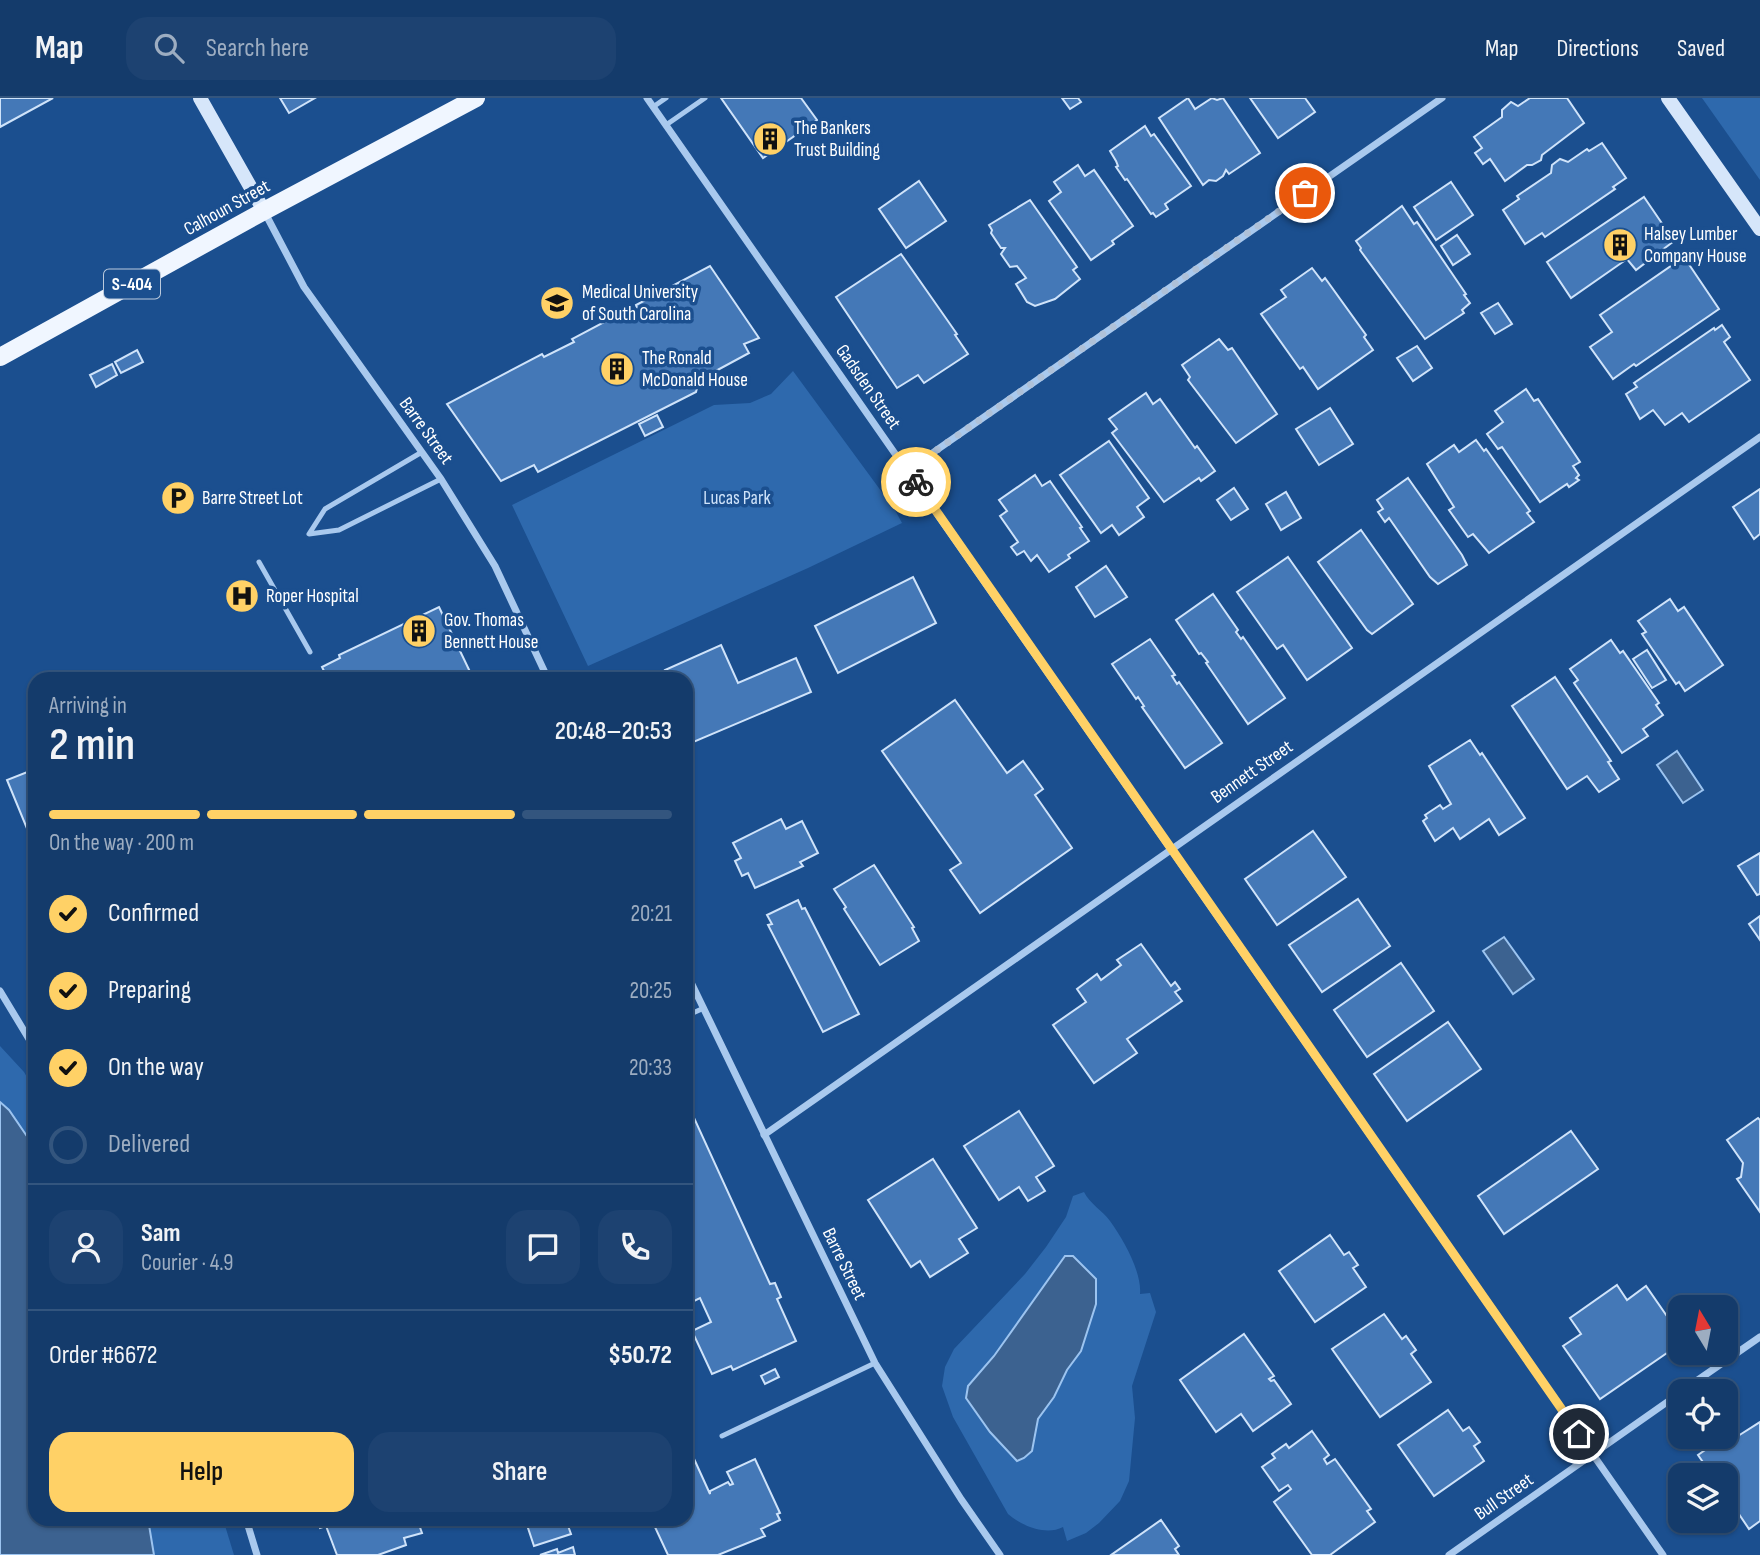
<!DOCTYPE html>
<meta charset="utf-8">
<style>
:root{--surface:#143b6b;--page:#1d4271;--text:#f1f3f6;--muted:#9dadc1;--line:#33557e;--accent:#ffd166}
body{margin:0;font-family:"Sofia Sans Condensed",sans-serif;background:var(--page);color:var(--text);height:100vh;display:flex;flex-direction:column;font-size:26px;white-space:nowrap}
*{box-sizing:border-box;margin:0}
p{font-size:23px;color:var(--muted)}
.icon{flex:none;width:38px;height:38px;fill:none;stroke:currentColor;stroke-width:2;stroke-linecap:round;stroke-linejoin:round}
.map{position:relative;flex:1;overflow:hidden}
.drawer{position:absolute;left:28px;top:574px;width:665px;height:854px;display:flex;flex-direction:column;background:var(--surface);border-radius:21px;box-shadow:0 2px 5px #0004,0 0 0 2px var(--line)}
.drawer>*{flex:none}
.needle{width:46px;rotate:350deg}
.fabs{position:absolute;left:1668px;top:1197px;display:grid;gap:14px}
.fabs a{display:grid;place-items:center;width:70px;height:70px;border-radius:14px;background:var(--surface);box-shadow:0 2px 5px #0004,0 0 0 2px var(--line);font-size:35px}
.pin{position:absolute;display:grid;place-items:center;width:60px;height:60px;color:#fff;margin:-30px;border:4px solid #fff;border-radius:50%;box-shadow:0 2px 7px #0007}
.courier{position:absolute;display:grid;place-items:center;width:70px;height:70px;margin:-35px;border:5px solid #ffd166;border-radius:50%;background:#fff;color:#222;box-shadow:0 2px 9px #0007}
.overview em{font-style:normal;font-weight:600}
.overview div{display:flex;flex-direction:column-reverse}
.overview{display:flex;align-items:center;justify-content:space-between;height:119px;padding:0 21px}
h1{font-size:46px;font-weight:600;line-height:52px}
.bar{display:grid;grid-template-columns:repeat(4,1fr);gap:10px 7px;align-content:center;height:84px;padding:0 21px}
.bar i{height:9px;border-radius:5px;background:var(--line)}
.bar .selected{background:var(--accent)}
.bar p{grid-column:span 4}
.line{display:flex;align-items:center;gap:18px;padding:0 21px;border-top:2px solid var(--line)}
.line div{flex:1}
.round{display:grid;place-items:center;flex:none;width:74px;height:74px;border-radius:21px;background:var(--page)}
ol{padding:0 21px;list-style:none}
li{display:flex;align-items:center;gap:21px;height:77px}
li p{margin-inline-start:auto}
li .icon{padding:7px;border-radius:50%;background:var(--accent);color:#111;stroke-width:4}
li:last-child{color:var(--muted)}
li i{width:38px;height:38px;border:4px solid var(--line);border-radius:50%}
.button{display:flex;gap:14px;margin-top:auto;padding:14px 21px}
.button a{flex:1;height:80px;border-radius:21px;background:var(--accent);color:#111;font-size:28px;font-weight:600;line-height:80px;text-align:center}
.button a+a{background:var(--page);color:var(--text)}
header{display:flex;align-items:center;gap:42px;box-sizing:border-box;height:98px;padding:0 35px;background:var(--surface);border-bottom:2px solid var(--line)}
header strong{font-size:33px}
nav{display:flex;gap:38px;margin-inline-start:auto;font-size:24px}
.search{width:490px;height:63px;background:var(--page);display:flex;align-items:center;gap:18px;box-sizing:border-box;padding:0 24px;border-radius:21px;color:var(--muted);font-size:26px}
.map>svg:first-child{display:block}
</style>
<header>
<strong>Map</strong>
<div class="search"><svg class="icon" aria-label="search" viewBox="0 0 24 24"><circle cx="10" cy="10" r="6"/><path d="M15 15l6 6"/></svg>Search here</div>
<nav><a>Map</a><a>Directions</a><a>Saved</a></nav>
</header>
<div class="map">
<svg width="1760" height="1457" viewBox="0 0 1760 1457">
<rect width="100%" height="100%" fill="#1b4f8f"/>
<g fill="#2e69ad">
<polygon points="1702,0 1760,0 1760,82"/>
<polygon points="793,273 895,412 902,425 808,470 588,568 512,407 714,307 750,305 771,296"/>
<polygon points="0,948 24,974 35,993 35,1421 223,1421 234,1457 0,1457"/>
<path d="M1084,1094C1090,1106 1102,1112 1110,1123C1123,1141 1142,1174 1140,1196L1150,1195L1156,1214L1132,1288L1135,1320L1129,1383L1120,1403L1099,1425L1086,1435L1067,1443L1063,1429C1046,1438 1022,1428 1008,1416L953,1319L942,1288L945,1269L954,1251L1025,1176L1046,1149L1066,1119L1073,1098Z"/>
</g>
<g fill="#3c6290" stroke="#9cc4f0" stroke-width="2">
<polygon points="1677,653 1703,692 1683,705 1657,667"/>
<polygon points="1504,839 1534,881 1513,896 1483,853"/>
<polygon points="0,1004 9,1012 35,1050 35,1421 148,1421 154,1457 0,1457"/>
<polygon points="1065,1158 1073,1158 1096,1181 1096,1206 1081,1253 1067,1272 1054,1299 1038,1321 1032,1353 1024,1360 1017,1363 990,1334 966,1300 968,1288 994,1258"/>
</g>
<g fill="#4478b7" stroke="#cfe3fa" stroke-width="2">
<polygon points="0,0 53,0 0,29"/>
<polygon points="280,0 315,0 289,15"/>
<polygon points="721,0 801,0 817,22 763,60"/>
<polygon points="1062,0 1078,0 1081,4 1070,11"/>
<polygon points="1188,0 1195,11 1212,0 1217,2 1223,0 1260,55 1229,76 1226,72 1223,78 1216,83 1209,82 1203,87 1159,20"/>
<polygon points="1250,0 1305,0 1315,14 1278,40"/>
<polygon points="1530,0 1567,0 1584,25 1542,57 1541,62 1532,67 1527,67 1505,83 1490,61 1483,66 1475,55 1482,50 1474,39 1502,19 1502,12 1511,4 1518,8"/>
<polygon points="1145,28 1151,38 1154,36 1191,88 1165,106 1168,111 1156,119 1153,115 1151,116 1127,81 1125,82 1116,69 1118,68 1116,63 1110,53"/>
<polygon points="1602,45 1626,80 1613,89 1615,91 1545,139 1542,135 1525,146 1503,112 1519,101 1517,98 1551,75 1552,67 1560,61 1568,64 1587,51 1589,53"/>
<polygon points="1078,67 1085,78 1094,72 1133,128 1112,143 1114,146 1091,162 1049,103 1061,94 1054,84"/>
<polygon points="919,83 946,123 906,150 879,111"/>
<polygon points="1451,84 1473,117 1436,142 1414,109"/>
<polygon points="1644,99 1674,143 1636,172 1627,161 1571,200 1547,164"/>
<polygon points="1030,102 1077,169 1073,172 1080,181 1055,201 1035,208 1027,204 1016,186 1026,180 1017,168 1010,169 1001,156 1005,150 1001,150 991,135 992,132 989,127"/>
<polygon points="1402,108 1414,126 1417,124 1466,196 1464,197 1470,205 1462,212 1464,215 1425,241 1360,152 1361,150 1356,143"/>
<polygon points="1457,137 1470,156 1453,167 1441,148"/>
<polygon points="901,156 957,236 955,237 968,256 924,285 918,277 897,290 836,199"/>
<polygon points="1684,159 1719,211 1636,268 1634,266 1613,281 1590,249 1612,234 1600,217"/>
<polygon points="710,168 759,240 744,246 749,255 699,282 696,294 538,374 534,367 501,383 447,306 542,256 544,259 574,244 572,241 623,214 625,217 637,210 636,207"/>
<polygon points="1312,170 1322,183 1325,180 1366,237 1364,239 1373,252 1318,291 1303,269 1300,271 1261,216 1286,199 1281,192"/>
<polygon points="1498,205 1512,226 1495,236 1481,215"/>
<polygon points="1722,227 1730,239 1724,244 1750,282 1689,324 1682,315 1665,327 1653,312 1640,321 1626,296 1637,289 1634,285 1714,230 1715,232"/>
<polygon points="1219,241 1228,252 1232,250 1277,316 1236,345 1188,282 1190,279 1182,267"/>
<polygon points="1417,248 1432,270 1413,283 1397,260"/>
<polygon points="137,252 143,264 121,275 115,264"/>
<polygon points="112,266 117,277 96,289 90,277"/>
<polygon points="1526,291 1534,303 1538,301 1580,364 1573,368 1579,377 1576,380 1579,382 1569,389 1567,386 1540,404 1502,349 1498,351 1487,336 1503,324 1495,313"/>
<polygon points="1146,295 1153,306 1160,301 1195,350 1197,348 1215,373 1201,383 1199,380 1164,404 1112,335 1117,331 1109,321"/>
<polygon points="1330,310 1353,346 1319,367 1296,331"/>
<polygon points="657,317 663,329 645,338 639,326"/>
<polygon points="1476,342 1484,353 1486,351 1530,413 1527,415 1534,424 1489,455 1473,436 1468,439 1449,412 1454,409 1427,366 1454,347 1459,354"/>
<polygon points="1109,343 1149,400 1137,409 1144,419 1119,437 1112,427 1101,435 1060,377"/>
<polygon points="1035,377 1042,388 1050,383 1082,429 1080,430 1089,443 1068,457 1070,460 1049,474 1037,457 1031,463 1024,453 1017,457 1011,449 1018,444 1000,418 1007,413 999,402"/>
<polygon points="1408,380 1462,457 1467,467 1438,486 1430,479 1389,420 1385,424 1378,414 1383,411 1377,402"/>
<polygon points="1234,390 1248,411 1231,422 1217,402"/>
<polygon points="1760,391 1760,436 1754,441 1733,409"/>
<polygon points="1286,394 1301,420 1281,432 1266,406"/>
<polygon points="1361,432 1413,506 1372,536 1367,532 1318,464"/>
<polygon points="1288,459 1352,550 1307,582 1283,547 1277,551 1237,494"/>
<polygon points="1106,468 1127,499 1095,519 1076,489"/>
<polygon points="913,479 936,525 838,575 815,528"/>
<polygon points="1213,496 1238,532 1236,534 1241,541 1243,539 1285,600 1248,626 1206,565 1208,564 1201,555 1199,556 1176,522"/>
<polygon points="1670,501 1678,513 1684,509 1723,567 1685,593 1679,584 1676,586 1642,536 1646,534 1638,523"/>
<polygon points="439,509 472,578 469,579 470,581 328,581 322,569 340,560 339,557"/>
<polygon points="1150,541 1175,577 1172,578 1177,586 1179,584 1222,645 1185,670 1142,609 1144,608 1138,599 1136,601 1112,566"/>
<polygon points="1611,542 1620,555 1623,553 1659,605 1656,607 1663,617 1643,631 1648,638 1622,655 1574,585 1578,582 1570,571"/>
<polygon points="721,547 738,585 796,560 811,594 691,645 688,638 686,639 686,581 669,581 665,572"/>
<polygon points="1647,552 1666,582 1652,590 1633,561"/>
<polygon points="1555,579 1611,663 1608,664 1619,681 1599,694 1587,678 1567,691 1512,608"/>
<polygon points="955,602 1007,675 1023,663 1043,691 1035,697 1072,750 980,815 950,772 961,765 882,653"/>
<polygon points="1470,642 1480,657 1482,655 1525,720 1499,737 1489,721 1460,741 1453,730 1435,743 1423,723 1427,720 1425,717 1440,707 1443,711 1451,706 1429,668"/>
<polygon points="35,671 35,730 28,733 7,682"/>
<polygon points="781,721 786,731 802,723 818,755 800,764 803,768 755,790 748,775 742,778 735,763 741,760 733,745"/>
<polygon points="1313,733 1346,779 1277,827 1245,781"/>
<polygon points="1760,755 1760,796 1757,797 1738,768"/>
<polygon points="874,767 914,829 912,830 919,843 880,867 844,811 846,809 834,791"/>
<polygon points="1358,801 1390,848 1322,894 1289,847"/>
<polygon points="798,802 802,811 805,810 859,916 823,934 768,827 772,826 767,817"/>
<polygon points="1760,818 1760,842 1749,826"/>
<polygon points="1141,846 1171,888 1175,884 1180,891 1175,894 1182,903 1127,941 1137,955 1094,985 1053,927 1086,904 1077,891 1097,876 1101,882 1121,867 1117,862"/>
<polygon points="1401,865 1434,913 1367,959 1334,912"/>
<polygon points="1448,924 1481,971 1407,1023 1374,976"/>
<polygon points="686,993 693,1007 689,1009 770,1186 775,1185 781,1199 777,1201 796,1243 733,1272 731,1268 712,1276 692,1233 711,1224 700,1200 686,1207"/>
<polygon points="1019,1013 1054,1068 1036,1079 1045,1093 1028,1103 1019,1089 999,1102 964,1048"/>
<polygon points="1758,1020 1760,1022 1760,1114 1737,1081 1741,1079 1743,1065 1727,1042"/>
<polygon points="1571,1033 1598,1071 1504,1136 1478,1098"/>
<polygon points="933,1061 977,1130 959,1141 968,1155 930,1179 920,1163 911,1169 868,1102"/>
<polygon points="1330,1137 1344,1157 1349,1154 1358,1167 1353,1170 1366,1189 1315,1224 1279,1173"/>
<polygon points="1617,1187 1627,1202 1646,1188 1680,1237 1680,1246 1600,1301 1563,1248 1581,1236 1570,1220"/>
<polygon points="1384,1216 1402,1241 1406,1238 1416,1252 1411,1256 1431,1284 1380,1319 1332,1251"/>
<polygon points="1244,1236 1274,1278 1269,1281 1271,1283 1274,1282 1291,1306 1253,1333 1241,1316 1216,1334 1180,1282"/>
<polygon points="775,1271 779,1279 765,1286 761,1278"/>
<polygon points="1448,1312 1463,1333 1469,1329 1480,1344 1474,1348 1484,1363 1434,1398 1398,1347"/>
<polygon points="1760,1324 1760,1423 1749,1431 1726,1397 1726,1377 1712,1377 1698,1357 1734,1332 1738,1338"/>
<polygon points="1312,1333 1329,1357 1324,1361 1327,1366 1335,1361 1371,1411 1367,1413 1375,1424 1330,1457 1312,1457 1274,1404 1291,1391 1288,1387 1279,1393 1262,1369 1275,1360 1272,1356 1286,1346 1289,1350"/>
<polygon points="690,1352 710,1396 710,1393 728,1384 730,1387 733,1386 727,1374 755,1361 780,1415 777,1416 780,1422 761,1431 765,1438 718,1457 668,1457 654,1427 665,1421 686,1421 686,1354"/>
<polygon points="317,1421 417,1421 422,1435 404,1440 406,1447 378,1457 337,1457 326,1428 320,1430"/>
<polygon points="502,1421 523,1421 504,1427"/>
<polygon points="525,1421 572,1421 573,1424 567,1425 571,1436 534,1448"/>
<polygon points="1161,1422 1179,1448 1175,1451 1179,1457 1111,1457"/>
<polygon points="573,1449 575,1457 540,1457 557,1451 558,1455"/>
</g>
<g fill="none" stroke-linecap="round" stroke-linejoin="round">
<g stroke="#a9c9ee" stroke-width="5">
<polyline points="653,9 666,0"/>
<polyline points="666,27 705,0"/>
<polyline points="422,354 325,411 309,436 339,432 441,381"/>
<polyline points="259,464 310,554"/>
<polyline points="686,918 704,910"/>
<polyline points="722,1338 875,1265"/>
</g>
<g stroke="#a9c9ee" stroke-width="7">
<polyline points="647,0 1663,1457"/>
<polyline points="264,113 304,189 441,381 495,468 548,581"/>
<polyline points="908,372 1442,0"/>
<polyline points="686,874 875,1265 961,1401 1000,1457"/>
<polyline points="0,893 35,951"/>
<polyline points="764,1037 1760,339"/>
<polyline points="1682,1293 1760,1239"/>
<polyline points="246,1421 257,1457"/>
<polyline points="1449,1457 1680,1295"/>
</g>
<g stroke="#d6e6fa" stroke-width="14">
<polyline points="200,0 264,113"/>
<polyline points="1668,0 1760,131"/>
</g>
<polyline stroke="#f0f6ff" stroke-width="18" points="0,259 264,113 476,0"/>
</g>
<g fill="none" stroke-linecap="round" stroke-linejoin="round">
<polyline stroke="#afc1d8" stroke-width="7" stroke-dasharray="0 12.6" points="916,384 908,372 1305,95"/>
<polyline stroke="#ffd166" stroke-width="9" points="916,384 1579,1336"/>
</g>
<defs>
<g id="building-disc" transform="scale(1.75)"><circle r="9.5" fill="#ffd166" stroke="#1b4f8f"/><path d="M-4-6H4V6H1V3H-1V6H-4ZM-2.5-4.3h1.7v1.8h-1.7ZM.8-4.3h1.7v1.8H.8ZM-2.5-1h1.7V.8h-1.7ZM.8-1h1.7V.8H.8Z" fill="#111"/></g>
<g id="university-disc" transform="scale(1.75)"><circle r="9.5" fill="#ffd166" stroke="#1b4f8f"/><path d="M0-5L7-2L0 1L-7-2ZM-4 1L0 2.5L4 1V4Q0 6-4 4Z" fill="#111"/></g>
<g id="parking-disc" transform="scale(1.75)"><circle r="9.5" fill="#ffd166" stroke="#1b4f8f"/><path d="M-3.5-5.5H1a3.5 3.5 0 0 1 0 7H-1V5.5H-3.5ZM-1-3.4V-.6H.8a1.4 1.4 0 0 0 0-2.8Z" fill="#111"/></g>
<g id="hospital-disc" transform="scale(1.75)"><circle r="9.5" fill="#ffd166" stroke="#1b4f8f"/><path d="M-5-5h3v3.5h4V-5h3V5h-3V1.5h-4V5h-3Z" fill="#111"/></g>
</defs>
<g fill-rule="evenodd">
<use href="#building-disc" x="770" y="41"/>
<use href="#building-disc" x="1620" y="147"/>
<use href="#university-disc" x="557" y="205"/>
<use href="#building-disc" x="617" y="271"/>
<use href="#parking-disc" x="178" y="400"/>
<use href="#hospital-disc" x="242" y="498"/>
<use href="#building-disc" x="419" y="533"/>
</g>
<g text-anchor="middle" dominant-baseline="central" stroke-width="7" stroke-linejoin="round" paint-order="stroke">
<rect fill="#1b4f8f" stroke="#bbcadd" stroke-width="2" x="104" y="171.5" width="56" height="29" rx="5"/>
<g font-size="18" font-weight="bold" fill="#fff">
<text x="132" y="186">S-404</text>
</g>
<g font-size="19" fill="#fff" stroke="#1b4f8f" text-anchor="start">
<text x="794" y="30">The Bankers<tspan x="794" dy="22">Trust Building</tspan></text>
<text x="1644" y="136">Halsey Lumber<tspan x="1644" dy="22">Company House</tspan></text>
<text x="582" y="194">Medical University<tspan x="582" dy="22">of South Carolina</tspan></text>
<text x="642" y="260">The Ronald<tspan x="642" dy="22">McDonald House</tspan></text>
<text x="202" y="400">Barre Street Lot</text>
<text x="266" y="498">Roper Hospital</text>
<text x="444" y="522">Gov. Thomas<tspan x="444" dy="22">Bennett House</tspan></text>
</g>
<g font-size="19" fill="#fff" stroke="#1b4f8f">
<text transform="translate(227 110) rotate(-29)">Calhoun Street</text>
<text transform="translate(868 289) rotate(55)">Gadsden Street</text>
<text transform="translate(426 333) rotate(54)">Barre Street</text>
<text transform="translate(1252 674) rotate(-35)">Bennett Street</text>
<text transform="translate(844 1166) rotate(64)">Barre Street</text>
<text transform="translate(1504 1399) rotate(-35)">Bull Street</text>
</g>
<g font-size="19" fill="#cfe3fa" stroke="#1b4f8f">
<text x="737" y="400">Lucas Park</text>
</g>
</g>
</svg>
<div class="fabs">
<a><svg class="needle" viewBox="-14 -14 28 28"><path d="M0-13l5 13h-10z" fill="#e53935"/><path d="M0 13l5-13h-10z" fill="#9dadc1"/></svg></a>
<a><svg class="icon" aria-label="locate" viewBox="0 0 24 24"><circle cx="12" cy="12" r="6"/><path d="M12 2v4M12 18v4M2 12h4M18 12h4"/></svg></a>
<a><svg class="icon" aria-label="layers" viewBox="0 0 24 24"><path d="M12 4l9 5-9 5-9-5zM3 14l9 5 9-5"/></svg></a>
</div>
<div class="pin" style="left:1305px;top:95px;background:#ea580c"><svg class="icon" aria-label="bag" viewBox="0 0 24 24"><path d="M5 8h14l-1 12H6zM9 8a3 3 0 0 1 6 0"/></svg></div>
<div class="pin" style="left:1579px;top:1336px;background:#1f2937"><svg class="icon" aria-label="home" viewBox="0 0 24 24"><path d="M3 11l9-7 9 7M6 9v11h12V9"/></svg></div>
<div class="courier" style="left:916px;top:384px"><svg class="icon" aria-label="bike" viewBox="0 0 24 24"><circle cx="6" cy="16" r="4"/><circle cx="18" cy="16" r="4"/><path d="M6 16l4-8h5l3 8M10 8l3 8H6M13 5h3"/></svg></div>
<section class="drawer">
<div class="overview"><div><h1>2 min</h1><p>Arriving in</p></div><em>20:48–20:53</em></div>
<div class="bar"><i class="selected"></i><i class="selected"></i><i class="selected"></i><i></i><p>On the way · 200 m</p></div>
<ol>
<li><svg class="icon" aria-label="check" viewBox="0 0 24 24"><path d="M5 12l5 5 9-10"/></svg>Confirmed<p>20:21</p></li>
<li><svg class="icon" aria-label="check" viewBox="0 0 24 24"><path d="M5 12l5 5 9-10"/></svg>Preparing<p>20:25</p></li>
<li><svg class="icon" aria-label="check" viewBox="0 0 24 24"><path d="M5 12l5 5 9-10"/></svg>On the way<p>20:33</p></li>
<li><i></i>Delivered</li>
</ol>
<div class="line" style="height:126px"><a class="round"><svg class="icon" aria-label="person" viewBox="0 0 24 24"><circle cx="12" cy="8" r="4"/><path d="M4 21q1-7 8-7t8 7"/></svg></a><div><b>Sam</b><p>Courier · 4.9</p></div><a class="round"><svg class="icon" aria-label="chat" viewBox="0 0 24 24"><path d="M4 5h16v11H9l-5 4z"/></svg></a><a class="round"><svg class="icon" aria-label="phone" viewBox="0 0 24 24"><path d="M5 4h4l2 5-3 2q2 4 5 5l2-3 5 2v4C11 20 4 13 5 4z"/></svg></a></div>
<div class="line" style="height:91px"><div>Order #6672</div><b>$50.72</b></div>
<div class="button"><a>Help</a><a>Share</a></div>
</section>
</div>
